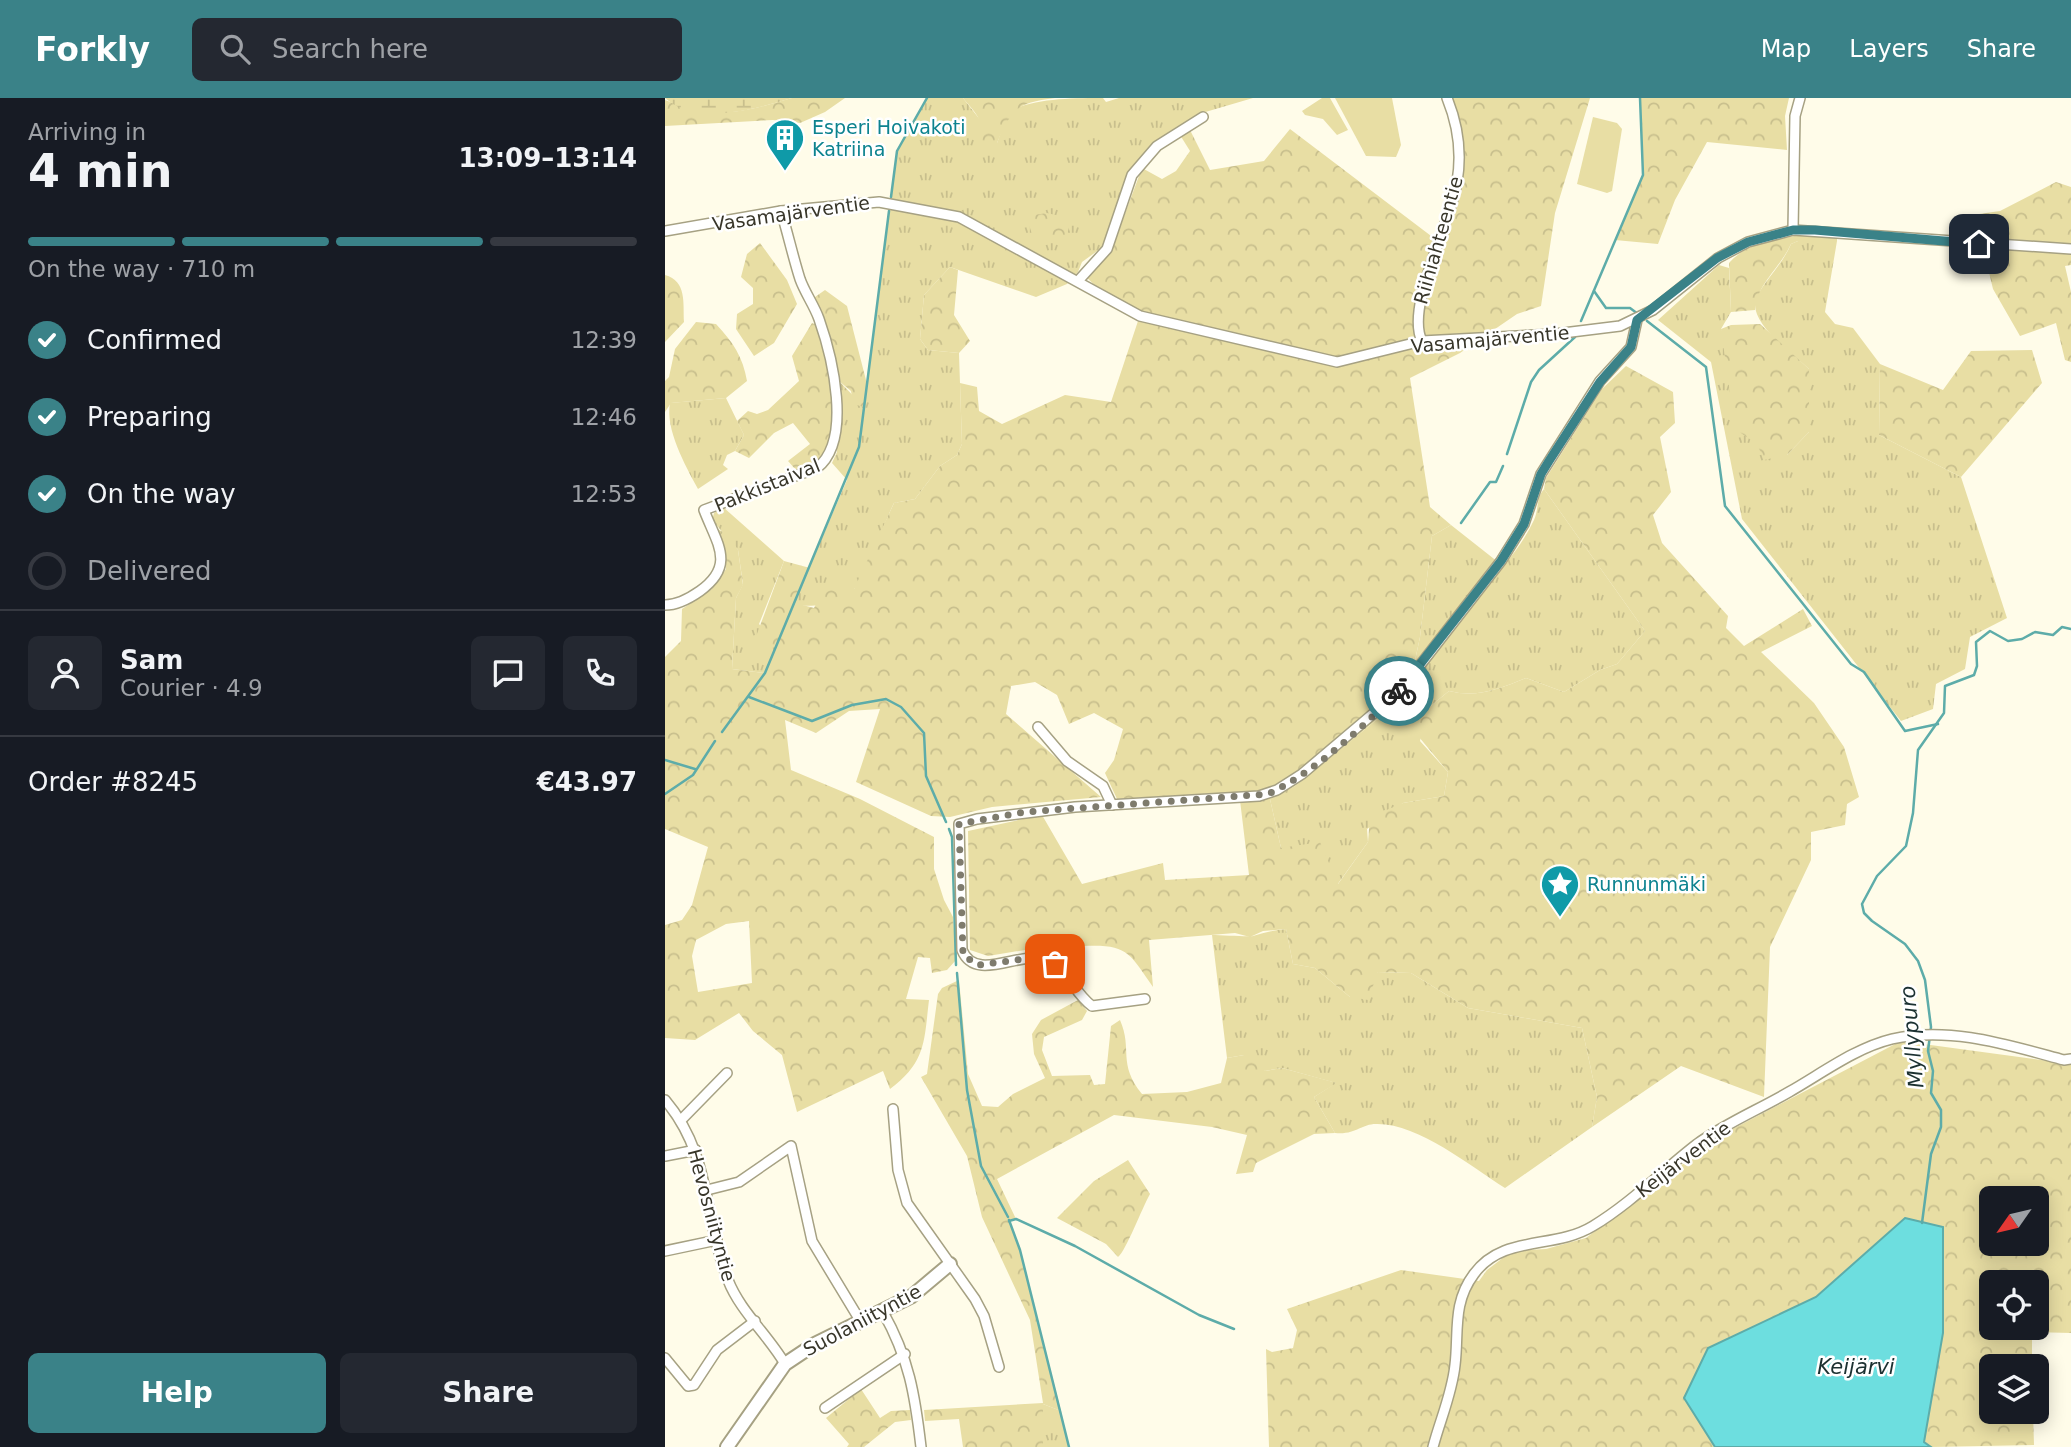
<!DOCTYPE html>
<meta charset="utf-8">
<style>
:root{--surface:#171b24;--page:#242831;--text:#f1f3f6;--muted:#9ea1a6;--line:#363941;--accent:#3a8288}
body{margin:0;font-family:"DejaVu Sans",sans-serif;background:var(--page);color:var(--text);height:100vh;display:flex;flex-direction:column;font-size:26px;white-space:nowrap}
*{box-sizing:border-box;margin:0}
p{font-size:23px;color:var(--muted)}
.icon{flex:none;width:38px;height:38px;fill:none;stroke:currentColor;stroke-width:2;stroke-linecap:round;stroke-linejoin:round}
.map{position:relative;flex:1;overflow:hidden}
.side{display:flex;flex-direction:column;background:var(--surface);width:665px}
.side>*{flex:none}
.needle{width:46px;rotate:236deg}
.buttons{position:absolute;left:1314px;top:1088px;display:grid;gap:14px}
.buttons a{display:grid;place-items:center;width:70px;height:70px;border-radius:10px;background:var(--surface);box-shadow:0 4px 18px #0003;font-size:35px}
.pin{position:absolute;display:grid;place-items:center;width:60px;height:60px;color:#fff;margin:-30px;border-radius:14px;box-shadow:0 4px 10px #0006}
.courier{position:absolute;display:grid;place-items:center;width:70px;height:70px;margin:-35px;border:5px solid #3a8288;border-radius:50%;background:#fff;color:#222;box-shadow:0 2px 9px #0007}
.head em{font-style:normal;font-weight:600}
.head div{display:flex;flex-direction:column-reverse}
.head{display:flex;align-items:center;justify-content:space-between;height:119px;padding:0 28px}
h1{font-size:46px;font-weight:600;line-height:52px}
.bar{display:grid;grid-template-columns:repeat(4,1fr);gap:10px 7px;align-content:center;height:84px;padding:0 28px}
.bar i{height:9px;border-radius:5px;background:var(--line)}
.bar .on{background:var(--accent)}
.bar p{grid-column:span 4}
.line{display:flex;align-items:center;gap:18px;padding:0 28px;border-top:2px solid var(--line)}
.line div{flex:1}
.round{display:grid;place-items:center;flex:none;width:74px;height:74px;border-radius:10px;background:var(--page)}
ol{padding:0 28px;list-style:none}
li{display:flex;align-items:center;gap:21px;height:77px}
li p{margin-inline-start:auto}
li .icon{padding:7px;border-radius:50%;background:var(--accent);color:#fff;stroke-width:4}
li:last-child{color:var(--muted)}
li i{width:38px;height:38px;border:4px solid var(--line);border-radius:50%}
.primary-button{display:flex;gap:14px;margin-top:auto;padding:14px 28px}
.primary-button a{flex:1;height:80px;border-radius:10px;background:var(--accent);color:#fff;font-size:28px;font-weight:600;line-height:80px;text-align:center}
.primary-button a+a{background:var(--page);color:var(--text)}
header{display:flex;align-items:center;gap:42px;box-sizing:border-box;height:98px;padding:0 35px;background:var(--accent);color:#fff}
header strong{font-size:33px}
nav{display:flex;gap:38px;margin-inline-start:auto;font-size:24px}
.search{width:490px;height:63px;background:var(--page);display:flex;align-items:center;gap:18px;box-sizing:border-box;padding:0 24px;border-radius:10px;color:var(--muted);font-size:26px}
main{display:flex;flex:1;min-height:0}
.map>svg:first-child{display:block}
</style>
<header>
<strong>Forkly</strong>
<div class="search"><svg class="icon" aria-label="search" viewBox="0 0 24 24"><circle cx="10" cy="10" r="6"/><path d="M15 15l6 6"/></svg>Search here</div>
<nav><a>Map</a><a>Layers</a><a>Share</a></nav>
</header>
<main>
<section class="side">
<div class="head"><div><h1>4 min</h1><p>Arriving in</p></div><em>13:09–13:14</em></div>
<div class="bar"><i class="on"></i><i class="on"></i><i class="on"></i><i></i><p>On the way · 710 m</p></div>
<ol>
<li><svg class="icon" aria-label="check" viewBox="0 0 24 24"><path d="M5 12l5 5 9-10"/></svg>Confirmed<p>12:39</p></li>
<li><svg class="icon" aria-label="check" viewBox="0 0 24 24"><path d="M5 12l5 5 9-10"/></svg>Preparing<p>12:46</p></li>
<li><svg class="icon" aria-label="check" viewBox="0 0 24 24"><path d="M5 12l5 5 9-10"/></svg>On the way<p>12:53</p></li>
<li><i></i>Delivered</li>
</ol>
<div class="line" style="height:126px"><a class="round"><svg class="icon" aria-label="person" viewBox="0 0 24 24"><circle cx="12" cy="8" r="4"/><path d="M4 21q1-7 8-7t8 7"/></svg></a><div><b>Sam</b><p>Courier · 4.9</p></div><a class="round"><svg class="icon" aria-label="chat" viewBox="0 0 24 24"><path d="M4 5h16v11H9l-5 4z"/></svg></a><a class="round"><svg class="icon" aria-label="phone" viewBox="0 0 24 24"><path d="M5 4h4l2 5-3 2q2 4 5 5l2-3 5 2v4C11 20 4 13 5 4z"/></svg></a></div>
<div class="line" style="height:91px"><div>Order #8245</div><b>€43.97</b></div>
<div class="primary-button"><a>Help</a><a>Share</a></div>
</section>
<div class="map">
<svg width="1406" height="1349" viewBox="0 0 1406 1349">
<defs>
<pattern id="grass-tufts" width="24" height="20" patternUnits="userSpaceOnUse" patternTransform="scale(1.75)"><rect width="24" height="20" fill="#e8dea4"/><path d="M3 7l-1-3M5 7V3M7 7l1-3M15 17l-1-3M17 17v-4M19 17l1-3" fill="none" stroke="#c8bf8d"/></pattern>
<pattern id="forest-crowns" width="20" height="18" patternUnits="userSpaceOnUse" patternTransform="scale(1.75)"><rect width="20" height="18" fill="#e8dea4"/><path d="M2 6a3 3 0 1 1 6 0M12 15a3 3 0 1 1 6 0" fill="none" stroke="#c8bf8d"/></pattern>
<pattern id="wetland-marsh" width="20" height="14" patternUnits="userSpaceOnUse" patternTransform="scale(1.75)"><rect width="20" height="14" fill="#e8dea4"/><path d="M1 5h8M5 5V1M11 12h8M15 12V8" fill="none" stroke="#c8bf8d"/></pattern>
</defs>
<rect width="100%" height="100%" fill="#fffce9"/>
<g fill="url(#grass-tufts)">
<path d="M262,0H298L316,23L317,34L332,45C336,36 339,21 345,14C365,0 412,0 438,0L441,4L454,0H588L537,15L485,48L461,84L444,137L435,151L417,164L413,174L402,186L371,199L285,169L259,197L255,241L263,252L294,255L297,346L292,357L275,368L250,401L229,405C220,423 200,478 190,490C178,503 145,513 129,505L182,382L167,365L172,354L174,283L199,309L232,53Z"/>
<path d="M1133,143H1172L1160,214L1170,226L1188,230L1215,266L1214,337L1296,379L1342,520L1305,539L1300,571L1271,586L1268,611L1236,623L1077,421L1046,264L993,222L1054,167L1064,170L1066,214L1056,231L1122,357L1144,334V271C1128,256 1077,221 1093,196C1103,179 1118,165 1126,146Z"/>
<path d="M61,300L79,337L70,353L62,357L58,367L63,371L33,391C20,367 0,331 5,305Z"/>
<path d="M879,391L980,533L952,566L935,572L899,594L861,580C834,591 812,600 784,593L762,611L755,643L783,674L779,698L738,705L702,731L703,744L672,787L616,750L605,701L630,688L720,615L744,591L755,539L767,438L786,427L838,468C850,455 861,439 869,422C874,411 871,400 879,391Z"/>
<polygon points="58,409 119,463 94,526 112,546 100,575 67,571 71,500 78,486 73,452 47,422 49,415"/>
<path d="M621,831L628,866L650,870L685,899L713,874L746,875L803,910L917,930L932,999L927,1029L840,1090C805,1068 753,1025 711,1026C696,1026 691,1037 670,1035L649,999L671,985L617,970L600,973L579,957L562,960L547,837C557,837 583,839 588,838C599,835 609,832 621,831Z"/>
<polygon points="378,1306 396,1313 404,1349 378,1349"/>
</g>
<g fill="url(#forest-crowns)" fill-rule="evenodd">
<path d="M127,0H180L160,14L135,25L108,22L0,28V2C53,22 75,15 127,0Z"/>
<path d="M298,0H390C352,5 347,10 332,45L318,49L311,42C323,24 309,14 298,0Z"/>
<path d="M787,0H925L890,115L876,208L852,216L795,255L745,280L765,409L786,427L767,438L755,539L744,591L720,615L630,688L605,701L616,750L655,744L673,786L703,744L705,719L738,705L779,698L783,674L749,633L762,611L784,593C812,600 834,591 861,580L899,594L935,572L952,566L980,533L879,391L881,380L937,291L961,268L1008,294L1010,325L995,339L1006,394L988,417L997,445L1063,518L1061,530L1079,548L1138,511L1147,528L1096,554L1149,605L1179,649L1194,699L1182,706L1180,727L1146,734V762L1105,849L1099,999L1016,968L927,1029L932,999L917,930L803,910L746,875L713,874L703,902L685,899L650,870L628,866L621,831L598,833L585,839L570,835L484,842L488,889C464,854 462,846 418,848L403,866L384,848L323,858L305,852L303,733L377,717L417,786L498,765L500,782L584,777L574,694L452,701L440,675L449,662L458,631L429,615L404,626L392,597L370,584L346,588L341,616L436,699L327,709L285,719L266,718L191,684L215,611L184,613L151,635L120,622L126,672L195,701L269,739V771L279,802L288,819L291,862L282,872L267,875L265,860L253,859L241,901L264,902C259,944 261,964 225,991L218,973L132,1014L117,957L88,933L74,915L30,942L0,940V827L17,822L27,807L43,749L0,731V559L16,543L17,511L47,491L61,471L53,431L64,438L73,452L78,487L71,500L67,571L100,575L112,547L94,550L89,544L119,463L145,470L130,505L149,510L165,478L189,491L229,405L250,401L275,368L292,357L297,346L295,285L312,289L314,313L337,326L400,297L446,304L476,214L436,193L421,179L449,145L477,70L497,81L511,73L525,53L515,37L524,30L545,72L599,63L625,31L778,147C794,93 807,55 787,0ZM84,823L87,885L33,894L27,858L31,842L61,826Z"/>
<polygon points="975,0 1124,0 1120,18 1122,52 1042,44 1010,102 993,146 950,142 978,77"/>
<polygon points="1391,84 1406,89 1406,167 1400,168 1406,194 1406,264 1400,262 1391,225 1355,238 1328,191 1322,166 1295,135 1304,130 1314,116 1335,113"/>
<path d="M382,115L395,118L404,129L401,141C388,147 378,144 367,136L363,124L369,117Z"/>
<path d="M1134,137H1172V143H1133L1126,146C1116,169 1091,187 1090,212L1066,214L1064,165C1083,144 1107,143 1134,137Z"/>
<polygon points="95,145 122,182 132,206 109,245 89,258 71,231 72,216 88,206 88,190 76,179 82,156"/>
<polygon points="285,169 293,172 289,217 305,243 294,255 263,252 255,241 259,197"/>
<path d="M0,177C22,183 18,205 19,224L0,244Z"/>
<polygon points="160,192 182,208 202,286 199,309 188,306 186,293 174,283 150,204 150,199"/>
<path d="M31,224L51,226C68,244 78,259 82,283L61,300L6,305L0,314V283L4,279L10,251Z"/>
<path d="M147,225L152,227C161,263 187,336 151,364C146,368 137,370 131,372L123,363L145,346L128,325L109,335L84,360L70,353L79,337L72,323L83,313L92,316L103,312L134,283L127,258Z"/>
<polygon points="1095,226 1144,271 1144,334 1122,357 1099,362 1092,346 1070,331 1056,231 1066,227"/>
<polygon points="1367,252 1377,285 1296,379 1214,337 1215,266 1278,292 1306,253"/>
<path d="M294,882L303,976L317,1008L333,1009L348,996L380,980L369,956L367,936L376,922L413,902L422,913L417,922L379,939L377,952L387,978L425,977L429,987L440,986L446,928L455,922C468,952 452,965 477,996L522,994L556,985L562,960L579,957L589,950L600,973L617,970L672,985L649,999L670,1035L649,1036L591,1065L588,1074L571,1076L582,1037L547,1029L449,1017L332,1081L351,1121L344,1123L355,1152L396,1313L378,1306V1349H298L294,1321L260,1323L259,1312L378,1305L365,1222L317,1119L302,1058L256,979L262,976L273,896L277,890Z"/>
<path d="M1236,943L1406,966V1235L1367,1234V1269H1326V1314H1368L1369,1347L1266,1349L1259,1345L1278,1235V1130L1241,1120L1151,1199L1043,1250L1019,1300L1050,1349H604L601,1251L607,1254L628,1250L632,1232L622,1211L736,1172L814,1183L822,1172L847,1153L881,1151L921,1140L1056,1037ZM1326,1101H1372V1146H1326ZM1326,1185H1372V1230H1326Z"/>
<path d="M463,1062L485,1096C477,1110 461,1153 453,1159L441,1146L392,1120L429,1083Z"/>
<polygon points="196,1291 215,1320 226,1313 245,1312 246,1322 230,1324 199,1349 182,1349 184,1346 161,1320"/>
</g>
<path fill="url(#wetland-marsh)" d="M0,0H127C90,11 33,28 0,0Z"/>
<g fill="#e8dea4">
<polygon points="657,0 665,0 683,32 672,37 658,21 640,17 637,13"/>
<polygon points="670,0 727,0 736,47 731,59 701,58"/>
<polygon points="928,19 952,25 957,31 947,93 942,95 912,86"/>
</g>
<polygon fill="#6ddedf" stroke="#5daca9" stroke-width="2" points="1240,1120 1278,1129 1278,1235 1259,1344 1266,1349 1050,1349 1019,1300 1043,1250 1151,1199"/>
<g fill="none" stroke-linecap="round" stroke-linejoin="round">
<g stroke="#5daca9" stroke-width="2.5">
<polyline points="226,99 232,53 262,0"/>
<polyline points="929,193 941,210 965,210 973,216"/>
<polyline points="916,223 978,77 975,0"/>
<polyline points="982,223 1041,269 1060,408 1186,566 1199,574 1240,633 1273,626"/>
<polyline points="842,356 866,284 874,272 910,239"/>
<polyline points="796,425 825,384 831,384 838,368"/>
<polyline points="84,599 147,623 187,607 221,601 236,609 259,635 261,678 281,724"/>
<polyline points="57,634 100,575 194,349 224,113"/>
<polyline points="0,662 30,671"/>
<polyline points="0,696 28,677 50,643"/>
<polyline points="284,731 287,739 291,867"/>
<polyline points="292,875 302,992 316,1068 343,1119"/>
<polyline points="344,1122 355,1152 404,1349"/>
<polyline points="344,1123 351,1121 410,1148 534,1217 569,1231"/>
<polyline points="1257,1125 1266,1056 1276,1029 1276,1012 1266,995 1268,973 1263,953 1266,929 1260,882 1253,863 1240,846 1207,823 1199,815 1197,806 1212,778 1241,748 1248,715 1253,652 1279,615 1280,588 1309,577 1312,568 1311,544 1325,533 1343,543 1357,541 1370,534 1388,537 1397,529 1406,531"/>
</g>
<g stroke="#a6a183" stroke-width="12">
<g id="street">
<polyline points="1128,132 1130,18 1135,0"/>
<polyline points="0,133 116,113 214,104 294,119 475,218 672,264 757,243 890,236 955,228 988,212 1053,160 1083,144 1128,132 1406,151"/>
<polyline points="413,183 442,151 467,77 492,48 538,19"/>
<path d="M757,243C740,209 786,124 792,84C797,55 793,27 782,0"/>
<path d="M0,507C13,507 25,500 35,493C71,467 52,446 39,412L152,370C188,342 167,258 154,221C149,207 140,195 135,181C128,159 123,136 116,113"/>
<polyline points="373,629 402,663 438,688 447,707"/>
<path d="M480,901L427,908C405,892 403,864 371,860C348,858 309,882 297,852L294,726L312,721L410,709L594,698L612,692L637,676L735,593L836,463L859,426L876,376L935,283L966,249L972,222"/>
<path d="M0,1002C47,1057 38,1119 63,1182C75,1213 103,1237 120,1266"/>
<polyline points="228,1011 233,1072 242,1105 310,1201 319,1218 334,1269"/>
<polyline points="17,1021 62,975"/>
<polyline points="0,1058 31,1052"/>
<polyline points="42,1092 74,1084 126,1048 147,1143 196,1224"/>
<polyline points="0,1153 52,1142"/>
<path d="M218,1214C244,1260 250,1297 256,1349"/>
<polyline points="0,1260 23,1288 29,1287 52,1252 90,1223"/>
<polyline points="160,1310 240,1256"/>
<path d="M768,1349C775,1322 787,1296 790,1267C794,1235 787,1205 809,1176C838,1136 889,1152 928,1128C966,1105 997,1073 1032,1046C1061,1025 1093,1012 1124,994C1156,976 1190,950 1227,941C1285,928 1343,947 1399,962L1406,961"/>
</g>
</g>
<g stroke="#a6a183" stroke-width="16">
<polyline id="secondary" points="62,1349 120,1266 150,1246 247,1198 285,1166"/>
</g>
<use href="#street" stroke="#fff" stroke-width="9"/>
<use href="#secondary" stroke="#fff" stroke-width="12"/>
</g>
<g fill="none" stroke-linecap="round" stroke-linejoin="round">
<path stroke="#7e7b6d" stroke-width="7" stroke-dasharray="0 12.6" d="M390,866L367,860L313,867L298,857L294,726L360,714L603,696C652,673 696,630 734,593"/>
<polyline stroke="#3a8288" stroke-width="9" points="734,593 836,463 859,426 876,376 884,363 935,284 966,249 972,222 1052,160 1083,144 1128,132 1150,132 1314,146"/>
</g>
<defs>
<g id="building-pin" transform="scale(2.0125)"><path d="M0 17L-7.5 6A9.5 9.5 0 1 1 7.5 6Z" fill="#0f9aa8" stroke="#fff"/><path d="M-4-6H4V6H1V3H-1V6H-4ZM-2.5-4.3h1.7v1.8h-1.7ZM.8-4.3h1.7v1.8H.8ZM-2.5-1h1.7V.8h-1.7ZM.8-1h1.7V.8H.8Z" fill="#fff"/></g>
<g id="sight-pin" transform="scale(2.0125)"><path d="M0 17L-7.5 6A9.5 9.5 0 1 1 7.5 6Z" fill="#0f9aa8" stroke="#fff"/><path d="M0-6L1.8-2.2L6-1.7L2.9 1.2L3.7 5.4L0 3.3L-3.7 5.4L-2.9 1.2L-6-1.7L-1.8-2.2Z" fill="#fff"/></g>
</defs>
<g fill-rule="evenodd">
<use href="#building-pin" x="120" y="40"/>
<use href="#sight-pin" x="895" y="786"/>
</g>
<g text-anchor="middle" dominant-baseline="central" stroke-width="5" stroke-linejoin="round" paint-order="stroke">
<g font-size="19" fill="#0d838f" stroke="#fff" text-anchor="start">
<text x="147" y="29">Esperi Hoivakoti<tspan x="147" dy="22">Katriina</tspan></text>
<text x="922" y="786">Runnunmäki</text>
</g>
<g font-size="19" fill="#38362a" stroke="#fff">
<text transform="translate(126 115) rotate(-8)">Vasamajärventie</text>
<text transform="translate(773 142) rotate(-74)">Riihiahteentie</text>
<text transform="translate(825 241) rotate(-5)">Vasamajärventie</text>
<text transform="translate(102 387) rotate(-22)">Pakkistaival</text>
<text transform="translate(1018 1061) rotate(-37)">Keijärventie</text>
<text transform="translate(47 1117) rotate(75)">Hevosniityntie</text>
<text transform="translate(197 1222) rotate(-28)">Suolaniityntie</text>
</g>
<g font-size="21" font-style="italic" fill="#1c3131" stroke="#fff">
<text transform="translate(1247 939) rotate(-95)">Myllypuro</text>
<text x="1191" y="1269">Keijärvi</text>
</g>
</g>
</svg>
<div class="buttons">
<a><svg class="needle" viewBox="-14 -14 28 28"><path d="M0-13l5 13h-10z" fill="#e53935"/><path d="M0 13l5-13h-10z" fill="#9ea1a6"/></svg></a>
<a><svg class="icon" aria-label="locate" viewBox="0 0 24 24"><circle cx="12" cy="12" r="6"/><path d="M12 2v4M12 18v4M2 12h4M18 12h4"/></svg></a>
<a><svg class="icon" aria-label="layers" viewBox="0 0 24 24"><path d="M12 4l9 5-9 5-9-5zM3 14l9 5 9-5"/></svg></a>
</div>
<div class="pin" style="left:390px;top:866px;background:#ea580c"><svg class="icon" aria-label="bag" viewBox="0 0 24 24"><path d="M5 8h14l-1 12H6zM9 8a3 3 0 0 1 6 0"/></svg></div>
<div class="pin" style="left:1314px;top:146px;background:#1f2937"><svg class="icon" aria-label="home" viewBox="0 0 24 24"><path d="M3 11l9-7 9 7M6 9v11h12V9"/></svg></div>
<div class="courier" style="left:734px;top:593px"><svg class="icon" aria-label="bike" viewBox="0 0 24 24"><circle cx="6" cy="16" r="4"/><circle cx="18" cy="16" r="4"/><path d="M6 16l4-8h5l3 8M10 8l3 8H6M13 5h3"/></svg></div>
</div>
</main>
